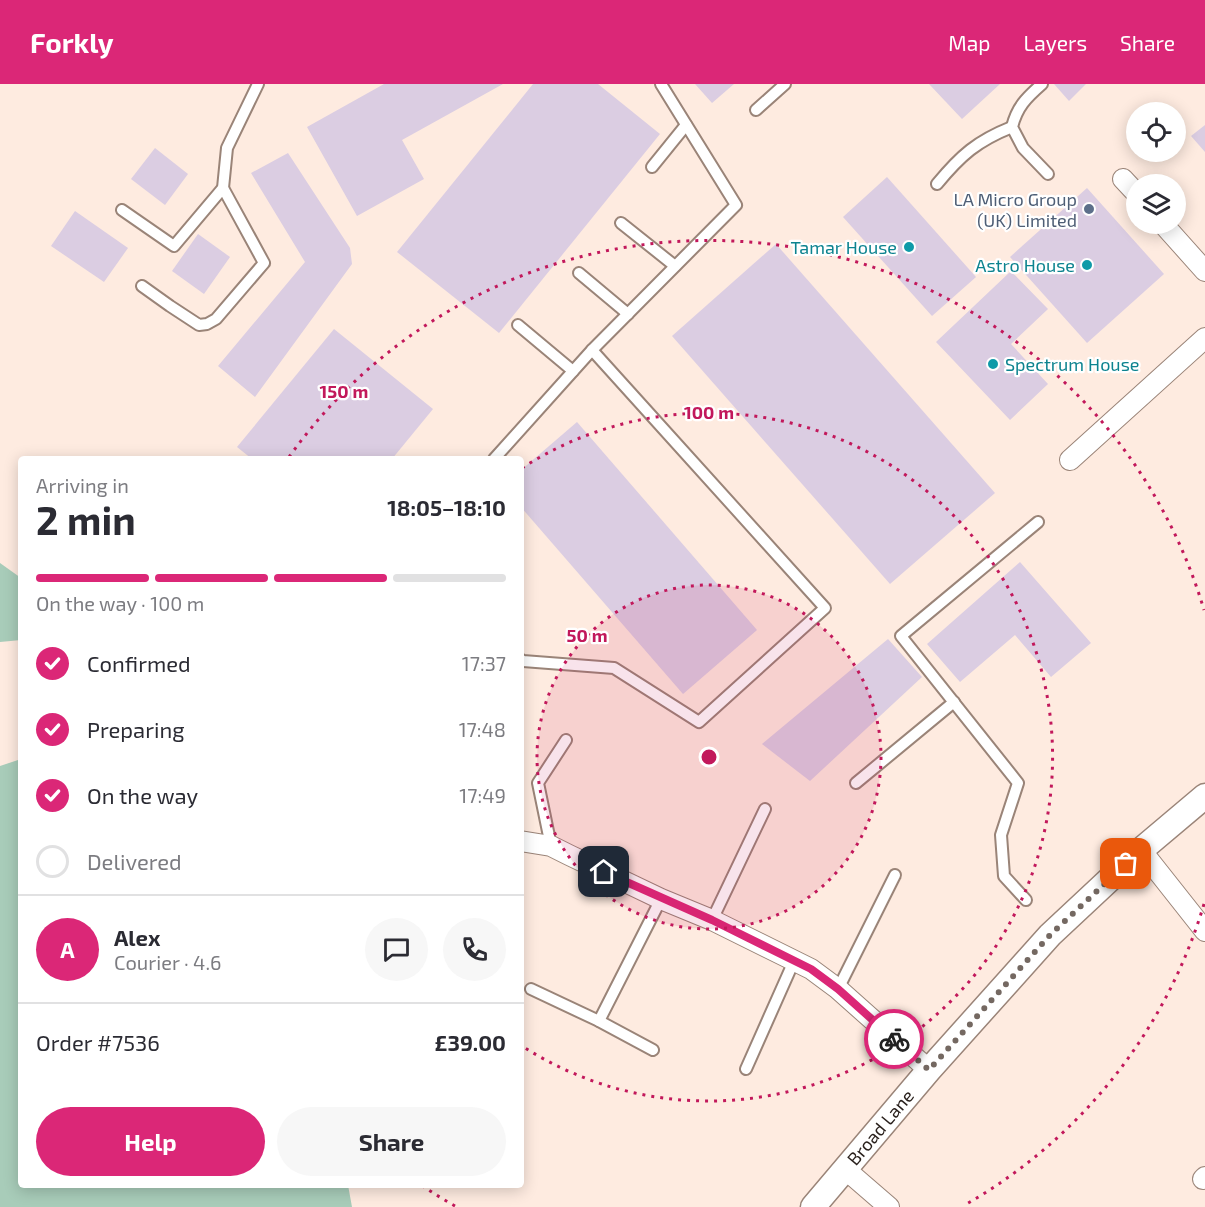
<!DOCTYPE html>
<meta charset="utf-8">
<style>
:root{--surface:#fff;--page:#f7f7f7;--text:#2b2b33;--muted:#7c7c81;--line:#e1e1e2;--accent:#db2777}
body{margin:0;font-family:"Exo 2",sans-serif;background:var(--page);color:var(--text);height:100vh;display:flex;flex-direction:column;font-size:22px;white-space:nowrap}
*{box-sizing:border-box;margin:0}
p{font-size:20px;color:var(--muted)}
.icon{flex:none;width:33px;height:33px;fill:none;stroke:currentColor;stroke-width:2;stroke-linecap:round;stroke-linejoin:round}
.map{position:relative;flex:1;overflow:hidden}
.side{position:absolute;left:18px;top:372px;width:506px;height:732px;display:flex;flex-direction:column;background:var(--surface);border-radius:6px;box-shadow:0 3px 15px #0003}
.side>*{flex:none}
.buttons{position:absolute;left:1126px;top:18px;display:grid;gap:12px}
.buttons a{display:grid;place-items:center;width:60px;height:60px;border-radius:50%;background:var(--surface);box-shadow:0 3px 15px #0003;font-size:30px}
.pin{position:absolute;display:grid;place-items:center;width:51px;height:51px;color:#fff;margin:-26px;border-radius:12px;box-shadow:0 3px 9px #0006}
.courier{position:absolute;display:grid;place-items:center;width:60px;height:60px;margin:-30px;border:4px solid #db2777;border-radius:50%;background:#fff;color:#222;box-shadow:0 2px 8px #0007}
.summary em{font-style:normal;font-weight:700}
.summary div{display:flex;flex-direction:column-reverse}
.summary{display:flex;align-items:center;justify-content:space-between;height:102px;padding:0 18px}
h1{font-size:39px;font-weight:700;line-height:45px}
.bar{display:grid;grid-template-columns:repeat(4,1fr);gap:9px 6px;align-content:center;height:72px;padding:0 18px}
.bar i{height:8px;border-radius:4px;background:var(--line)}
.bar .current{background:var(--accent)}
.bar p{grid-column:span 4}
.line{display:flex;align-items:center;gap:15px;padding:0 18px;border-top:2px solid var(--line)}
.line div{flex:1}
.round{display:grid;place-items:center;flex:none;width:63px;height:63px;border-radius:32px;background:var(--page)}
ol{padding:0 18px;list-style:none}
li{display:flex;align-items:center;gap:18px;height:66px}
li p{margin-inline-start:auto}
li .icon{padding:6px;border-radius:50%;background:var(--accent);color:#fff;stroke-width:4}
li:last-child{color:var(--muted)}
li i{width:33px;height:33px;border:3px solid var(--line);border-radius:50%}
.cta{display:flex;gap:12px;margin-top:auto;padding:12px 18px}
.cta a{flex:1;height:69px;border-radius:36px;background:var(--accent);color:#fff;font-size:24px;font-weight:700;line-height:69px;text-align:center}
.cta a+a{background:var(--page);color:var(--text)}
header{display:flex;align-items:center;gap:36px;box-sizing:border-box;height:84px;padding:0 30px;background:var(--accent);color:#fff}
header strong{font-size:28px}
nav{display:flex;gap:33px;margin-inline-start:auto;font-size:21px}
.map>svg:first-child{display:block}
</style>
<header>
<strong>Forkly</strong>
<nav><a>Map</a><a>Layers</a><a>Share</a></nav>
</header>
<div class="map">
<svg width="1205" height="1123" viewBox="0 0 1205 1123">
<rect width="100%" height="100%" fill="#feebe0"/>
<g fill="#a8ccb9">
<polygon points="0,479 21,494 21,556 0,558"/>
<polygon points="21,675 21,1101 348,1101 352,1123 0,1123 0,682"/>
</g>
<g fill="#dbcde2">
<polygon points="384,0 503,0 402,56 424,95 357,132 307,43"/>
<polygon points="533,0 598,0 660,50 499,249 397,168"/>
<polygon points="695,0 734,0 712,19"/>
<polygon points="929,0 1000,0 962,35"/>
<polygon points="1054,0 1086,0 1069,17"/>
<polygon points="1205,41 1205,68 1191,52"/>
<polygon points="155,64 188,90 165,121 131,95"/>
<polygon points="288,69 350,164 352,180 255,313 218,282 305,178 251,89"/>
<polygon points="887,93 976,193 932,232 843,133"/>
<polygon points="1087,104 1164,190 1087,259 1010,173"/>
<polygon points="75,127 128,164 104,198 51,162"/>
<polygon points="198,150 230,173 204,210 172,187"/>
<polygon points="776,160 995,409 890,500 672,252"/>
<polygon points="1011,187 1048,225 1011,260 1048,300 1010,336 936,258"/>
<polygon points="334,245 433,325 392,375 252,375 237,363"/>
<polygon points="577,338 757,546 683,610 520,422 520,387"/>
<polygon points="1020,478 1091,559 1051,593 1015,551 960,598 927,560"/>
<polygon points="888,555 922,593 810,697 762,660"/>
</g>
<g fill="none" stroke-linecap="round" stroke-linejoin="round">
<g stroke="#9a8478" stroke-width="14">
<g id="service">
<path d="M1042,0C1026,14 1017,23 1012,43L1023,64L1048,90"/>
<polyline points="756,26 785,0"/>
<polyline points="652,83 686,41"/>
<path d="M937,100C961,71 977,57 1012,43"/>
<polyline points="122,126 174,162 223,104 227,64 258,0"/>
<polyline points="621,139 675,182"/>
<polyline points="579,189 628,230"/>
<polyline points="142,202 170,222 199,241 207,240 216,235 264,179 223,104"/>
<polyline points="518,241 573,287"/>
<polyline points="494,375 592,266 736,121 661,0"/>
<polyline points="520,575 523,577 614,584 699,638 825,524 592,266"/>
<polyline points="856,699 954,618"/>
<polyline points="551,762 538,699 566,656"/>
<polyline points="1026,816 1004,792 1001,751 1018,699 901,552 1038,438"/>
<polyline points="712,836 765,725"/>
<polyline points="531,905 599,937 661,815"/>
<polyline points="838,905 895,791"/>
<polyline points="599,937 653,966"/>
<polyline points="746,985 794,877"/>
</g>
</g>
<g stroke="#9a8478" stroke-width="22">
<g id="minor">
<polyline points="1123,95 1137,110"/>
<polyline points="1163,140 1205,187"/>
<polyline points="1070,376 1205,254"/>
<polyline points="520,757 551,762 569,771 661,815 712,836 811,885 838,905 929,986"/>
<polyline points="1141,766 1205,847"/>
<polyline points="845,1085 889,1123"/>
<polyline points="1203,1095 1205,1093"/>
</g>
</g>
<g stroke="#9a8478" stroke-width="27">
<polyline id="tertiary" points="813,1123 929,986 1050,851 1141,766 1205,712"/>
</g>
<use href="#service" stroke="#fff" stroke-width="10"/>
<use href="#minor" stroke="#fff" stroke-width="20"/>
<use href="#tertiary" stroke="#fff" stroke-width="24"/>
</g>
<g fill="none" stroke-linecap="round" stroke-linejoin="round">
<polyline stroke="#746861" stroke-width="6" stroke-dasharray="0 10.8" points="894,955 929,986 1050,851 1126,780"/>
<polyline stroke="#db2777" stroke-width="8" points="604,788 712,836 811,885 838,905 894,955"/>
</g>
<circle cx="709" cy="673" r="172" fill="#c2185b" fill-opacity=".12"/>
<g fill="none" stroke="#c2185b" stroke-width="3" stroke-dasharray="3 6">
<circle cx="709" cy="673" r="172"/>
<path d="M522 384A344 344 0 1 1 522 962"/>
<path d="M1204 820A516 516 0 0 1 963 1122M455 1122A516 516 0 0 1 424 1103M289 373A516 516 0 0 1 1204 526"/>
</g>
<circle fill="#5c6f8a" stroke="#fff" stroke-width="2" cx="1089" cy="125" r="6"/>
<g fill="#0f9aa8" stroke="#fff" stroke-width="2">
<circle cx="909" cy="163" r="6"/>
<circle cx="1087" cy="181" r="6"/>
<circle cx="993" cy="280" r="6"/>
</g>
<g text-anchor="middle" dominant-baseline="central" stroke-width="4.5" stroke-linejoin="round" paint-order="stroke">
<g font-size="18" fill="#4e5e75" stroke="#fff" text-anchor="end">
<text x="1077" y="115">LA Micro Group<tspan x="1077" dy="21">(UK) Limited</tspan></text>
</g>
<g font-size="18" fill="#0d838f" stroke="#fff" text-anchor="end">
<text x="897" y="163">Tamar House</text>
<text x="1075" y="181">Astro House</text>
<text x="1005" y="280" text-anchor="start">Spectrum House</text>
</g>
<g font-size="18" fill="#2a211d" stroke="#fff">
<text transform="translate(880 1043) rotate(-50)">Broad Lane</text>
</g>
</g>
<circle cx="709" cy="673" r="9" fill="#c2185b" stroke="#fff" stroke-width="3"/>
<g font-size="18" text-anchor="middle" font-weight="bold" fill="#c2185b" stroke="#fff" stroke-width="4.5" stroke-linejoin="round" paint-order="stroke">
<text x="344" y="314">150 m</text>
<text x="709" y="335">100 m</text>
<text x="587" y="558">50 m</text>
</g>
</svg>
<div class="buttons">
<a><svg class="icon" aria-label="locate" viewBox="0 0 24 24"><circle cx="12" cy="12" r="6"/><path d="M12 2v4M12 18v4M2 12h4M18 12h4"/></svg></a>
<a><svg class="icon" aria-label="layers" viewBox="0 0 24 24"><path d="M12 4l9 5-9 5-9-5zM3 14l9 5 9-5"/></svg></a>
</div>
<div class="pin" style="left:1126px;top:780px;background:#ea580c"><svg class="icon" aria-label="bag" viewBox="0 0 24 24"><path d="M5 8h14l-1 12H6zM9 8a3 3 0 0 1 6 0"/></svg></div>
<div class="pin" style="left:604px;top:788px;background:#1f2937"><svg class="icon" aria-label="home" viewBox="0 0 24 24"><path d="M3 11l9-7 9 7M6 9v11h12V9"/></svg></div>
<div class="courier" style="left:894px;top:955px"><svg class="icon" aria-label="bike" viewBox="0 0 24 24"><circle cx="6" cy="16" r="4"/><circle cx="18" cy="16" r="4"/><path d="M6 16l4-8h5l3 8M10 8l3 8H6M13 5h3"/></svg></div>
<section class="side">
<div class="summary"><div><h1>2 min</h1><p>Arriving in</p></div><em>18:05–18:10</em></div>
<div class="bar"><i class="current"></i><i class="current"></i><i class="current"></i><i></i><p>On the way · 100 m</p></div>
<ol>
<li><svg class="icon" aria-label="check" viewBox="0 0 24 24"><path d="M5 12l5 5 9-10"/></svg>Confirmed<p>17:37</p></li>
<li><svg class="icon" aria-label="check" viewBox="0 0 24 24"><path d="M5 12l5 5 9-10"/></svg>Preparing<p>17:48</p></li>
<li><svg class="icon" aria-label="check" viewBox="0 0 24 24"><path d="M5 12l5 5 9-10"/></svg>On the way<p>17:49</p></li>
<li><i></i>Delivered</li>
</ol>
<div class="line" style="height:108px"><b class="round" style="background:var(--accent);color:#fff">A</b><div><b>Alex</b><p>Courier · 4.6</p></div><a class="round"><svg class="icon" aria-label="chat" viewBox="0 0 24 24"><path d="M4 5h16v11H9l-5 4z"/></svg></a><a class="round"><svg class="icon" aria-label="phone" viewBox="0 0 24 24"><path d="M5 4h4l2 5-3 2q2 4 5 5l2-3 5 2v4C11 20 4 13 5 4z"/></svg></a></div>
<div class="line" style="height:78px"><div>Order #7536</div><b>£39.00</b></div>
<div class="cta"><a>Help</a><a>Share</a></div>
</section>
</div>
